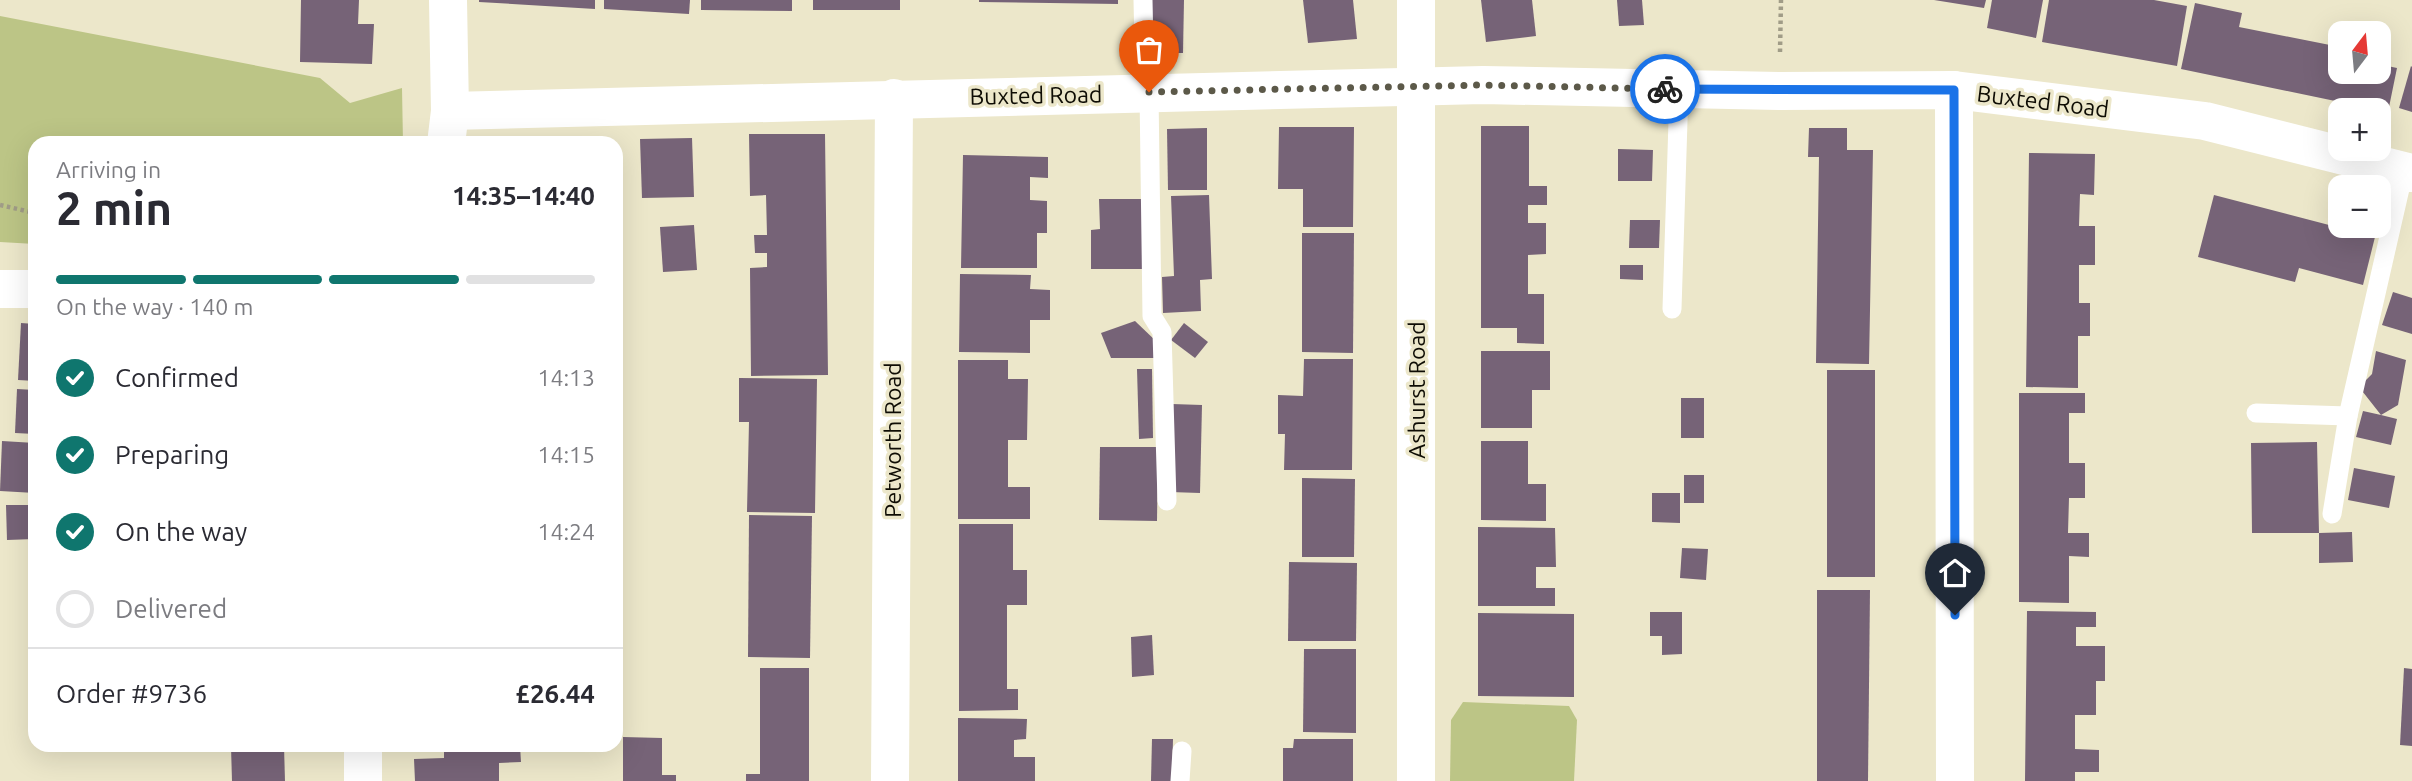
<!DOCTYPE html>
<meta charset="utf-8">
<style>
:root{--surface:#fff;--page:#f2f2f3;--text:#2b2b33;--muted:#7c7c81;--line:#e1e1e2;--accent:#0f766e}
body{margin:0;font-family:Ubuntu,sans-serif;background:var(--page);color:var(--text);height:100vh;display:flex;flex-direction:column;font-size:26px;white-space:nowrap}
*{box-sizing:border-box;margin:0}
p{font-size:23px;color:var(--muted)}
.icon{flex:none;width:38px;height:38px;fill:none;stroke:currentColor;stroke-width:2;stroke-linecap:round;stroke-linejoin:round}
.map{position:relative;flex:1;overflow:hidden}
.panel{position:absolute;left:28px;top:136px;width:595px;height:616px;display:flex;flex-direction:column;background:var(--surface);border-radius:21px;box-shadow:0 7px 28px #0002}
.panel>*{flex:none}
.needle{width:46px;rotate:16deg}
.buttons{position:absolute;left:2328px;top:21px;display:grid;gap:14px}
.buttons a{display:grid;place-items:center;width:63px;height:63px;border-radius:14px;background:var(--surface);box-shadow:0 7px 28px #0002;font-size:35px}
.pin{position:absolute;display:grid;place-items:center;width:60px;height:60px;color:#fff;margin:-72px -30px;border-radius:50% 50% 50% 0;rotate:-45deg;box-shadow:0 0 7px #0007}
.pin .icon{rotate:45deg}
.courier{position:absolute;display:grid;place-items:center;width:70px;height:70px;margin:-35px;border:5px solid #1a73e8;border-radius:50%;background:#fff;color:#222;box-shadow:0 2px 9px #0007}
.summary em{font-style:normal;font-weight:600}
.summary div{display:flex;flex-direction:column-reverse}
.summary{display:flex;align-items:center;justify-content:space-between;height:119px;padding:0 28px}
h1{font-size:46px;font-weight:600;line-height:52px}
.bar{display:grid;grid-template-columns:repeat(4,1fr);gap:10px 7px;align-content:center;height:84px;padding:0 28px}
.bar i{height:9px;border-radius:5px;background:var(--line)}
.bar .selected{background:var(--accent)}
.bar p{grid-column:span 4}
.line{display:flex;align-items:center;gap:18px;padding:0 28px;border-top:2px solid var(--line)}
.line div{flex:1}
ol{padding:0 28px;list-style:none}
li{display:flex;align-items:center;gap:21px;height:77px}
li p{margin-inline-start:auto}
li .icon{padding:7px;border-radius:50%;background:var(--accent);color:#fff;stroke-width:4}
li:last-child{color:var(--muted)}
li i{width:38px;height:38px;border:4px solid var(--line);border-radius:50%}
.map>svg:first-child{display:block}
</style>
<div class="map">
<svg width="2412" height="781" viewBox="0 0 2412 781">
<rect width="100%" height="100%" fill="#ece7ca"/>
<g fill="#bcc586">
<polygon points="0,16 320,78 350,103 402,88 403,143 35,144 35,244 0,242"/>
<polygon points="1463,702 1569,706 1577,720 1574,781 1450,781 1451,720"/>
</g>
<g fill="#766377">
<polygon points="301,0 359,0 358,24 374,24 372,64 300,62"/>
<polygon points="479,0 595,0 595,9 479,2"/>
<polygon points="604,0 690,0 689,14 604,9"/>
<polygon points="701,0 792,0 792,11 701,10"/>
<rect x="813" y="0" width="87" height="10"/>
<polygon points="979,0 1118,0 1118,4 979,2"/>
<polygon points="1152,0 1184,0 1183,53 1152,53"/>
<polygon points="1303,0 1353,0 1357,39 1308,43"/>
<polygon points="1481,0 1532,0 1536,36 1486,42"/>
<polygon points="1617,0 1642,0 1644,25 1619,26"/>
<polygon points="1934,0 1986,0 1984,8"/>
<polygon points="1992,0 2043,0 2036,38 1987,28"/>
<polygon points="2049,0 2154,0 2187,6 2177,66 2042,42"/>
<polygon points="2195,3 2242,13 2239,27 2340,47 2340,72 2378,72 2378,64 2397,68 2388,112 2181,69"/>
<polygon points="2411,66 2412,67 2412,112 2399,108"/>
<polygon points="1481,126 1529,126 1529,186 1547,186 1547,205 1528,205 1528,223 1546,223 1546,254 1528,255 1528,294 1544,294 1544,344 1517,343 1517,328 1481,328"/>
<polygon points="1279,127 1354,127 1353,227 1303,227 1303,189 1278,189"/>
<polygon points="1207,128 1207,190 1168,190 1167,129"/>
<polygon points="1809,128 1847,128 1847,150 1873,150 1869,364 1816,363 1819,157 1808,157"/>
<polygon points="749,134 825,134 828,375 751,376 750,268 767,267 767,253 755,253 754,235 767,235 766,195 750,196"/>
<polygon points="692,138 694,197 642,198 640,139"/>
<polygon points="1618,149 1653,150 1652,181 1618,181"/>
<polygon points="2029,153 2095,154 2094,195 2080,194 2079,226 2095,226 2095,265 2079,265 2079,303 2090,303 2090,336 2078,336 2078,388 2026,387"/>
<polygon points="963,155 1048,157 1048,178 1030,177 1030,200 1047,201 1047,233 1037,233 1037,268 961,268"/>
<polygon points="1209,195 1212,279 1200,280 1201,311 1163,313 1162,277 1174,276 1171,196"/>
<polygon points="2214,195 2375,237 2363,285 2299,268 2295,282 2198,257"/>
<polygon points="1099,199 1143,199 1143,269 1091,269 1091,230 1100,229"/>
<polygon points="1630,220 1660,220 1659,248 1629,248"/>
<polygon points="694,225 697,270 663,272 660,227"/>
<polygon points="1302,233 1354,233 1353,353 1302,352"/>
<polygon points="1620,265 1643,265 1643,280 1620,279"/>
<polygon points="960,274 1031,275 1030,289 1050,290 1050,320 1030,320 1030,353 959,352"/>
<polygon points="2393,292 2412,298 2412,334 2382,325"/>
<polygon points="1135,321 1158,343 1158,358 1111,358 1101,333"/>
<polygon points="21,323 35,324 35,381 18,380"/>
<polygon points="1184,323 1208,342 1195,358 1171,340"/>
<polygon points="1481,351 1550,351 1550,390 1532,390 1532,428 1481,428"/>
<polygon points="2376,351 2406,360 2398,405 2381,415 2397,419 2391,445 2356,437 2363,411 2381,415 2359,387 2372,374"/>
<polygon points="1304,359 1353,359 1352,470 1284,470 1285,434 1278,434 1278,395 1303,396"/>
<polygon points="958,360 1008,360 1008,379 1028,379 1027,440 1008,440 1008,487 1030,487 1030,519 958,519"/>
<polygon points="1137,369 1152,369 1153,438 1139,439"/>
<rect x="1827" y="370" width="48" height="207"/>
<polygon points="739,378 817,379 815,513 747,512 749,422 739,422"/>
<polygon points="17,389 35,390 35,434 15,433"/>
<polygon points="2019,393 2085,393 2085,413 2069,413 2069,463 2085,463 2085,498 2069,498 2068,533 2089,533 2089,557 2069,556 2069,603 2019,602"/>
<rect x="1681" y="398" width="23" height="40"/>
<polygon points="1172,404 1202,405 1200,493 1170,492"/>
<polygon points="2,441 35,443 35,493 0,491"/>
<polygon points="1481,441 1528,441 1528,484 1546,484 1546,521 1481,520"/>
<polygon points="2317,442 2319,533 2352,532 2353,562 2319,563 2319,533 2252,533 2251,443"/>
<polygon points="1100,447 1158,447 1157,521 1099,520"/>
<polygon points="2354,468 2395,476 2389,508 2348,500"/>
<rect x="1684" y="475" width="20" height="28"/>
<polygon points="1302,478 1355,479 1354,557 1302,557"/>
<polygon points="1652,493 1680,493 1680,523 1652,522"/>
<polygon points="6,505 35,505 35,539 7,540"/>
<polygon points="749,515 812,516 810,658 748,657"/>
<polygon points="959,524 1013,524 1013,570 1027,570 1027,605 1007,605 1007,689 1018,689 1018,710 959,711"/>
<polygon points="1478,527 1555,528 1556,567 1536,567 1536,588 1555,588 1555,606 1478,606"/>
<polygon points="1682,548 1708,549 1706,580 1680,578"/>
<polygon points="1289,562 1357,563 1356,641 1288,641"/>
<polygon points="1817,590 1870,590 1868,781 1817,781"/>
<polygon points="2027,611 2096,612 2096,627 2076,627 2076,646 2105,646 2105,681 2096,681 2096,715 2075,715 2075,749 2099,750 2099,772 2075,772 2075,781 2025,781"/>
<polygon points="1650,612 1682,612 1682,654 1662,655 1662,636 1650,636"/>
<polygon points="1478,613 1574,614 1574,697 1478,696"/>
<polygon points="1152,635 1154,675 1132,677 1131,637"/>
<polygon points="1304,649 1356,649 1356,733 1303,732"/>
<polygon points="760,668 809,668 809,781 746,781 746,774 760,774"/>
<polygon points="2404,668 2412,669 2412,746 2400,745"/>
<polygon points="958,718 1027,719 1026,739 1014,740 1014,757 1035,757 1035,781 958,781"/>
<polygon points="623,737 662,738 662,775 676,775 676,781 623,781"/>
<polygon points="1152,739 1173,739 1172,781 1151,781"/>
<polygon points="1294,739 1353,739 1353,781 1283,781 1283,748 1293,748"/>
<polygon points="231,746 284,746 285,781 232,781"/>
<polygon points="444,746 520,746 521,762 499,763 499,781 415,781 414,759 444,758"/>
</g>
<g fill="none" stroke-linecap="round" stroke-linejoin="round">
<g stroke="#a09c87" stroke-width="4.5" stroke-dasharray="3.5 3.5" stroke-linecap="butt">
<polyline points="1780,52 1781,0"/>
<polyline points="0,205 35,213"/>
</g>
<g stroke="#fff" stroke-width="19">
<polyline points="1143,0 1145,92"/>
<polyline points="1149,92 1152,316 1162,332 1167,501"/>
<polyline points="1672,309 1679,90"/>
<polyline points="2256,413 2348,416 2404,171"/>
<polyline points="2332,514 2348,416"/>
<polyline points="1180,781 1182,751"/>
</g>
<g stroke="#fff" stroke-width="38">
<polyline points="1416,0 1416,781"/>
<polyline points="1954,90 1955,781"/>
<polyline points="450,111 1483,85 1779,91 1954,90 2205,121 2412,173"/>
<polyline points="446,144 450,111 448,0"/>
<polyline points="0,289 35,289"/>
<polyline points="363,781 363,746"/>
<polyline points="890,781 894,98"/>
</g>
</g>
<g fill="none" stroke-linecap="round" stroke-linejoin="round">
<polyline stroke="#5c5949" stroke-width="7" stroke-dasharray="0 12.6" points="1149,92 1482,85 1665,89"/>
<polyline stroke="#1a73e8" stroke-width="9" points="1665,89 1954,90 1955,615"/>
</g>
<g text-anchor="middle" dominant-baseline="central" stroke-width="7" stroke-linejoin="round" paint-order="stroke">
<g font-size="23" fill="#0e0c04" stroke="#ece7ca">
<text transform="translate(1036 95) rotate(-1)">Buxted Road</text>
<text transform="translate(2043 101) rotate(7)">Buxted Road</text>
<text transform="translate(1416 390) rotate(-90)">Ashurst Road</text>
<text transform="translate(892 440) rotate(-90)">Petworth Road</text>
</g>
</g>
</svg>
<div class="buttons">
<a><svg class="needle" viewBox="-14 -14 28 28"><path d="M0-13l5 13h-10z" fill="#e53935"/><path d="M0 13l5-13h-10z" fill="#7c7c81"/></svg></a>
<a>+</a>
<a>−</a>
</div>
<div class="pin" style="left:1149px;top:92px;background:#ea580c"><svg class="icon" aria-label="bag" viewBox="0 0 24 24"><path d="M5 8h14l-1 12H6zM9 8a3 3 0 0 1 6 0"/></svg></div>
<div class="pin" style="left:1955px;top:615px;background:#1f2937"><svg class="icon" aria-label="home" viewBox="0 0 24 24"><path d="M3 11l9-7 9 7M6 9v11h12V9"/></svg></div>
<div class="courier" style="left:1665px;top:89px"><svg class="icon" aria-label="bike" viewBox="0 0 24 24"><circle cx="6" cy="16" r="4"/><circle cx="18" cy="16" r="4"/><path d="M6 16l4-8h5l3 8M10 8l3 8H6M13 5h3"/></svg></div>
<section class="panel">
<div class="summary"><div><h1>2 min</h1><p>Arriving in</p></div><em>14:35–14:40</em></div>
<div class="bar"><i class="selected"></i><i class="selected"></i><i class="selected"></i><i></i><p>On the way · 140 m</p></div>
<ol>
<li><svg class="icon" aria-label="check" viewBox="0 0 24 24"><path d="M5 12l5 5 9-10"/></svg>Confirmed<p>14:13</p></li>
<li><svg class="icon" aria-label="check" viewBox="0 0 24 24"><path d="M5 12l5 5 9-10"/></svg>Preparing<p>14:15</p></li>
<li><svg class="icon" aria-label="check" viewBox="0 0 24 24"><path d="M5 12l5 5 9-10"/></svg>On the way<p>14:24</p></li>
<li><i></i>Delivered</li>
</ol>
<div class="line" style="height:91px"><div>Order #9736</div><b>£26.44</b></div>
</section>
</div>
